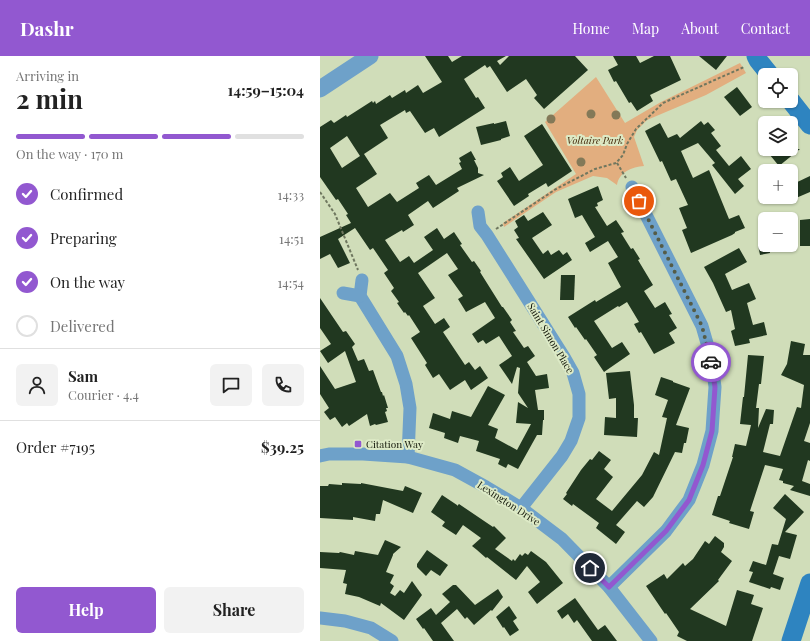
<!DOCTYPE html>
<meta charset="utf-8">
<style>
:root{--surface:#fff;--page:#f2f2f2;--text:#222;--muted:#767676;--line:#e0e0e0;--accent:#9258d0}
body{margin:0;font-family:"Playfair Display",serif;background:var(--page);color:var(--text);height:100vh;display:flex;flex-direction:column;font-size:15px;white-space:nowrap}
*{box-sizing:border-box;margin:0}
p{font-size:13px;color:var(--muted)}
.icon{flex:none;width:22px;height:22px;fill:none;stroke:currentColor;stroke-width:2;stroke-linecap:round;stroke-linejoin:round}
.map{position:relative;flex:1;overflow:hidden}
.drawer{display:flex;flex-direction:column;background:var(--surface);width:320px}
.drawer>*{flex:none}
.controls{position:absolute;left:438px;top:12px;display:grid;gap:8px}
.controls a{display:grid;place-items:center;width:40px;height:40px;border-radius:6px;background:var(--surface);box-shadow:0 1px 3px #0004;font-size:20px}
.pin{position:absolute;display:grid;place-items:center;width:34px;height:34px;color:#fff;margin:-17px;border:2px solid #fff;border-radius:50%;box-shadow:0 1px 4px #0007}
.courier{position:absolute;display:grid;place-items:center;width:40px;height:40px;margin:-20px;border:3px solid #9258d0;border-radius:50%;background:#fff;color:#222;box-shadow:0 1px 5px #0007}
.overview em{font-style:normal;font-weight:700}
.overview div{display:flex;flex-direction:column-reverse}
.overview{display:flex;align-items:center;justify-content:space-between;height:68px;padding:0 16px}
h1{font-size:26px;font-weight:700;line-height:30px}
.bar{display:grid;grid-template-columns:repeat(4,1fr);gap:6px 4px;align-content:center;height:48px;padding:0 16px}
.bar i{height:5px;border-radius:3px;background:var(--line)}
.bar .selected{background:var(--accent)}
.bar p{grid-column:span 4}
.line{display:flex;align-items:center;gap:10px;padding:0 16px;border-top:1px solid var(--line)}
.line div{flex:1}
.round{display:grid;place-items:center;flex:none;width:42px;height:42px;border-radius:6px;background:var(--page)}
ol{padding:0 16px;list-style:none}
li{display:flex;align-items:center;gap:12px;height:44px}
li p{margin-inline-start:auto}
li .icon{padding:4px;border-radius:50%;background:var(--accent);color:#fff;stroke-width:4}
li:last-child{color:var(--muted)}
li i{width:22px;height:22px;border:2px solid var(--line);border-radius:50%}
.button{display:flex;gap:8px;margin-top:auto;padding:8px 16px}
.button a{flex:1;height:46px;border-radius:6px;background:var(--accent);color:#fff;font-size:16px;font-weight:700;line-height:46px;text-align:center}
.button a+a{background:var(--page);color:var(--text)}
header{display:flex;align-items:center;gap:24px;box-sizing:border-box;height:56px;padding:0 20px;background:var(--accent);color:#fff}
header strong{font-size:19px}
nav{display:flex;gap:22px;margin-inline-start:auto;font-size:14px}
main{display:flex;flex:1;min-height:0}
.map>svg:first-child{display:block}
</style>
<header>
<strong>Dashr</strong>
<nav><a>Home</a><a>Map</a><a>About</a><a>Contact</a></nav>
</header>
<main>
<section class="drawer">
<div class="overview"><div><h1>2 min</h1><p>Arriving in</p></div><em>14:59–15:04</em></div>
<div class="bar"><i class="selected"></i><i class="selected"></i><i class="selected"></i><i></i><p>On the way · 170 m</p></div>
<ol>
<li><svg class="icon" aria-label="check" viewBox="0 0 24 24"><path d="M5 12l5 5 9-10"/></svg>Confirmed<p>14:33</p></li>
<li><svg class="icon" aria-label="check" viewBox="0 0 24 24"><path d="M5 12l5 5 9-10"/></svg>Preparing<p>14:51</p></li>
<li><svg class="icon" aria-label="check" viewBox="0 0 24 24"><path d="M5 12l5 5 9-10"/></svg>On the way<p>14:54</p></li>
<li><i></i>Delivered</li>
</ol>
<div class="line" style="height:72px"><a class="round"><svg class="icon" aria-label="person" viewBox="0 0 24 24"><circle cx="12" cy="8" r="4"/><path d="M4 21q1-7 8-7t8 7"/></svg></a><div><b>Sam</b><p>Courier · 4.4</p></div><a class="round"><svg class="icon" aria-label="chat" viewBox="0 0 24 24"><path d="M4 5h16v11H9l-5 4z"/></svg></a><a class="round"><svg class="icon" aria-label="phone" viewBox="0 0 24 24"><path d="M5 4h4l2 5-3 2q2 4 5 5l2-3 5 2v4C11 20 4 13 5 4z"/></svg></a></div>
<div class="line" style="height:52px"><div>Order #7195</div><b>$39.25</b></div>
<div class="button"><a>Help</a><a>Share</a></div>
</section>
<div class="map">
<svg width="490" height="585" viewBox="0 0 490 585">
<rect width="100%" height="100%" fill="#d0ddb9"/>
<path fill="#e2ae7f" d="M420,7L426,17L386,39L327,64L317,74L314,81L324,110C312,111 299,116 297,129L287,122L273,120L236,136L184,171L183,167L256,118L225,66L276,21L305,67L341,46Z"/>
<g fill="#213820" fill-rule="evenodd">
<path d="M105,0H128L132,6L142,0H186L177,5L180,9L189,0H255L268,14L224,53L214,42L217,39L206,23L187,36L170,10L167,12L165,9L144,23L156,42L158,41L165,52L119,81L114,72L105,77L90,55L86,57L85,54L60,69L68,82L44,98L57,118L36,132L48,151L70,137L77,146L99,132L96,127L109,119L116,129L142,113L139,107L141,106L139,102L151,95L156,104H154L158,112V117L164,119L137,132L139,135L113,152L108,145L88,159L94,169L83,176L82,174L65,184L80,206L89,200L94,207L113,194L104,181L117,172L124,183L134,176L142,188L140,189L152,206L154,205L161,215L160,216L182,251H183L192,264L190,266L196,275L193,276L204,292L208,290L215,300L207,306L216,320L227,318L229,332L215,334L218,354H224V364H223L222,379H217L198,413L188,408L186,412L178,408L180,403L156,395L159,385L140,380L138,387L124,382L125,377L109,372L113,357L130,363L132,355L151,361L168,330L185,339L168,369L178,373L175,382L197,394L211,368L196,367L198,346L208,352L198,337L200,312L197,311L192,328L179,309L192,300L179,280L166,288L163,284L158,287L152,278L175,262L165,246L146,256L138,243L143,240L128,219L138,213L127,197L98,217L115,242L103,250L115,268L124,262L130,271L123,276L145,309L149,306L155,314L160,310L168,322L151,334L145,324L130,334L119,318L113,322L105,309L107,307L91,282L100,276L89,259L88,260L85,256L84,257L77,247L79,246L71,235L74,232L64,217L68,214L53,192L50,194L35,172L18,183L30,207L18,212L10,198L0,203V181L31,167L26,159L28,158L18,143L16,144L0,121V71L11,64L14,67L26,59L27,61L52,45L53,47L55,45L56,48L70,39L72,42L85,34L86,37L98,29L103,37L122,26ZM27,80L40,100L22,112L10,92Z"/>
<polygon points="293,0 316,0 320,7 334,0 350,0 361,24 330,39 333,45 317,55 311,46 309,47 296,25 294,26 288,14 298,9"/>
<polygon points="379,0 407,0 396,14"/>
<polygon points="417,31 432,51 420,60 404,41"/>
<polygon points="186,65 190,80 181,83 181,84 161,89 156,71 174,67 174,68"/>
<polygon points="381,65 384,69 388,66 395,74 391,77 401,90 396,94 409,110 421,100 431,113 418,123 424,130 415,138 392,109 395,107 378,87 361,95 373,122 389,114 409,163 419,159 425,172 415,176 415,177 412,179 371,197 362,174 367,172 359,152 368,149 356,123 351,125 342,105 340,106 325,75 340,67 348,82 357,78 360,82"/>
<polygon points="222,68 252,115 228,131 226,127 208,138 209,140 194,150 177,125 183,121 181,117 190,111 199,125 223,109 204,80"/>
<polygon points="445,93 480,93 459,110"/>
<polygon points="490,120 490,136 476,142 471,132 471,129"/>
<polygon points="278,130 283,144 277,147 278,150 275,151 287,170 296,164 304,176 301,177 311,193 313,192 320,203 318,204 333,229 324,235 335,252 345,246 352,258 349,259 357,272 349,277 355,287 334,298 321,276 319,277 314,268 319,266 307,246 299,251 298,250 274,265 292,292 302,286 310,298 284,316 274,301 277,299 266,283 265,284 256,271 255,272 248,261 275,244 276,246 301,231 288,207 298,201 288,185 270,196 265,187 275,181 262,159 255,162 248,143"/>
<polygon points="223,156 232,169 212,182 223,198 228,194 231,199 239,194 243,199 247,196 252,204 224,223 196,183 199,182 194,174 198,171 195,165 204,159 208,165"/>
<polygon points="490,163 490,190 480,190 480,164"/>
<polygon points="438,189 449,189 450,197 440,199"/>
<polygon points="419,192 427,206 405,218 412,234 429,227 436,243 427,247 433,269 444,266 447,279 429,283 430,287 415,290 411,275 415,273 411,254 406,256 393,227 384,211"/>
<polygon points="241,219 255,219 254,244 240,244"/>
<polygon points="0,242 23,276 26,275 35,288 32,291 38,305 44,303 49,315 53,314 61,336 62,336 63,340 64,339 68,352 66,352 67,355 65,356 68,366 56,369 55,368 50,370 47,358 29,370 27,367 22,371 15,361 10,364 4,356 9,352 0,338 0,310 15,333 36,326 25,295 8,307 0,295 11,288 0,272"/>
<polygon points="471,285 485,288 483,299 490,299 490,367 484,385 490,387 490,405 488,404 482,425 490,428 490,440 470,434 474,430 463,427 463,425 459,424 463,413 445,409 430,455 434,456 429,473 409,467 410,465 392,459 398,440 400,440 413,401 412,401 415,388 426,390 431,369 420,368 423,341 424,341 428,299 444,300 441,328 439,328 436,352 439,352 438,372 446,353 454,354 453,368 450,368 443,396 460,400 477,351 481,352 484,329 461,319 467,308"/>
<polygon points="310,315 314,349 314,362 318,362 317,381 284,379 285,361 296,362 296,342 289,343 286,317"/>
<polygon points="341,321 353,325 353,326 370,332 356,369 369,372 366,387 364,387 362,397 355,396 333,441 324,451 317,445 296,469 305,476 296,488 276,472 279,467 253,448 252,450 243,443 247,438 246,437 261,414 270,403 272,404 279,395 291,404 284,413 293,421 276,443 292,455 322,419 334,396 339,399 347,362 342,361 348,344 335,339"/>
<polygon points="22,427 41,428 41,427 83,435 85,430 102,437 93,457 63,444 60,458 56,458 55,465 33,461 33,464 0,462 0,430 8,430 9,428 22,429"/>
<polygon points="465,438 484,456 465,476 477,479 470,503 459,500 453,518 464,522 460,534 451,531 450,533 429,526 433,516 429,515 433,505 446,509 452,488 458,489 466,463 453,452"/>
<polygon points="122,439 137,449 137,450 139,448 173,471 174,470 186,482 175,493 192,505 193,503 195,505 200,498 202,500 205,497 208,499 211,495 226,506 243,527 217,548 208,536 220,526 207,510 196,524 167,501 166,502 157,494 152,490 161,482 143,469 136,479 122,470 125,466 111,456"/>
<polygon points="395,480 404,487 404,491 401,496 412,505 398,524 399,525 370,553 406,570 417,534 434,539 431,548 443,552 432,585 367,585 357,580 359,576 346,557 345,558 326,530 344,518 347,523 363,507 365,510 373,503 385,485 389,488"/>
<polygon points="65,484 81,491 73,498 73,499 66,516 74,519 70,527 74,530 70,537 75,540 80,534 84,537 92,525 102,539 84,564 61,547 60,550 39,541 25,538 27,528 23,527 26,514 0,512 0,496 19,497 20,496 34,499 35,495 58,499"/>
<polygon points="107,494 128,509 120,520 111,514 106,520 97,511 97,508"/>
<polygon points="133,529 136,529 155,549 178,533 183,541 172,555 171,554 154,569 147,561 145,563 137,553 121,567 134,585 113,585 104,572 103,573 96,563 111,552 116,559 130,546 122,538"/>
<polygon points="255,542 278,574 285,569 297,585 272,585 257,564 254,567 248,558 242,563 237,555"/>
<polygon points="189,550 197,562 193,565 199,574 190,580 184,571 183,572 176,561"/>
</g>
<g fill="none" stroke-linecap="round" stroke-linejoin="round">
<g stroke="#6f775f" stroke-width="2" stroke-dasharray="3 2" stroke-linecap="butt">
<polyline points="297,107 306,122"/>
<polyline points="0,136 15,158 38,214"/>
<polyline points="176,173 236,133 275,113 296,107 303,99 307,88 316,73 343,47 424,11"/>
</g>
<g stroke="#6ea1c9" stroke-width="13">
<polyline points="158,156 160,170 167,179 244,301 253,317 259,338 259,362 251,385 242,400 201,452"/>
<polyline points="42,224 40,240 77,300 86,328 90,352 88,401"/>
<polyline points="23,237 40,240"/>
<polyline points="0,400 9,398 43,398 88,401 135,414 166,431 201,452 242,483 289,531 331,585"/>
<polyline points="289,531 346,475 369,444 383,409 392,375 395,331 391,301 382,270 312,131"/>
<polyline points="0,562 25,565 51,572 72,585"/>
</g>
<polyline stroke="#6ea1c9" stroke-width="17" points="0,33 50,0"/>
<g stroke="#2e84c0" stroke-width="19">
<polyline points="436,0 438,4 450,19"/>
<polyline points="471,45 490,69"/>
<polyline points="471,585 490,527"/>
</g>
</g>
<g fill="#837958">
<circle cx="271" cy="58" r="4.5"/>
<circle cx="296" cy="59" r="4.5"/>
<circle cx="231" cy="63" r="4.5"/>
<circle cx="261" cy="106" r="4.5"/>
</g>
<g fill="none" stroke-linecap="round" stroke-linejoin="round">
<polyline stroke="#555c47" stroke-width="4" stroke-dasharray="0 7.2" points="319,145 382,270 391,306"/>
<polyline stroke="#9258d0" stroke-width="5" points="270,512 289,531 346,475 369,444 383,409 392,375 395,331 391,306"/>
</g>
<rect fill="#9258d0" stroke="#ddeac6" stroke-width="1.5" x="34" y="384" width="8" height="8" rx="2"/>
<g text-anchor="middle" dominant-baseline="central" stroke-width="4" stroke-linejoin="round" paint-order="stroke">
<g font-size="10" font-style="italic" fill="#442809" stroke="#ddeac6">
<text x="275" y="84">Voltaire Park</text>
</g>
<g font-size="10" fill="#13170a" stroke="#ddeac6">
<text transform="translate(231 282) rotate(59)">Saint Simon Place</text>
<text transform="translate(189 447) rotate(33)">Lexington Drive</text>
</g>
<g font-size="10" fill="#13170a" stroke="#ddeac6" text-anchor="start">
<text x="46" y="388">Citation Way</text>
</g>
</g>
</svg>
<div class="controls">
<a><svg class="icon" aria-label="locate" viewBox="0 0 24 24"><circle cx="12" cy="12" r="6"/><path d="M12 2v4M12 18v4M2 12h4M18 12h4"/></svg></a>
<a><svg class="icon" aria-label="layers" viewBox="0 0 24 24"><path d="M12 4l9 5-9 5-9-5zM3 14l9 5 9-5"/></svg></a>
<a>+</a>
<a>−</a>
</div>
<div class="pin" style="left:319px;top:145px;background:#ea580c"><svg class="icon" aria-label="bag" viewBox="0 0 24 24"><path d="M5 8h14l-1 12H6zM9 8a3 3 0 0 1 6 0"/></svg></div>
<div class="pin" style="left:270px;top:512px;background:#1f2937"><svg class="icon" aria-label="home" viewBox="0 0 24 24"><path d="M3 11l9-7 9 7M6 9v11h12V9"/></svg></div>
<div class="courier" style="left:391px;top:306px"><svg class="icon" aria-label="car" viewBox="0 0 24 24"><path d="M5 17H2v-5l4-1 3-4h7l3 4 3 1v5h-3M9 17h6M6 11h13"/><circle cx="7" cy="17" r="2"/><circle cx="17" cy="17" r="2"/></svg></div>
</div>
</main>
